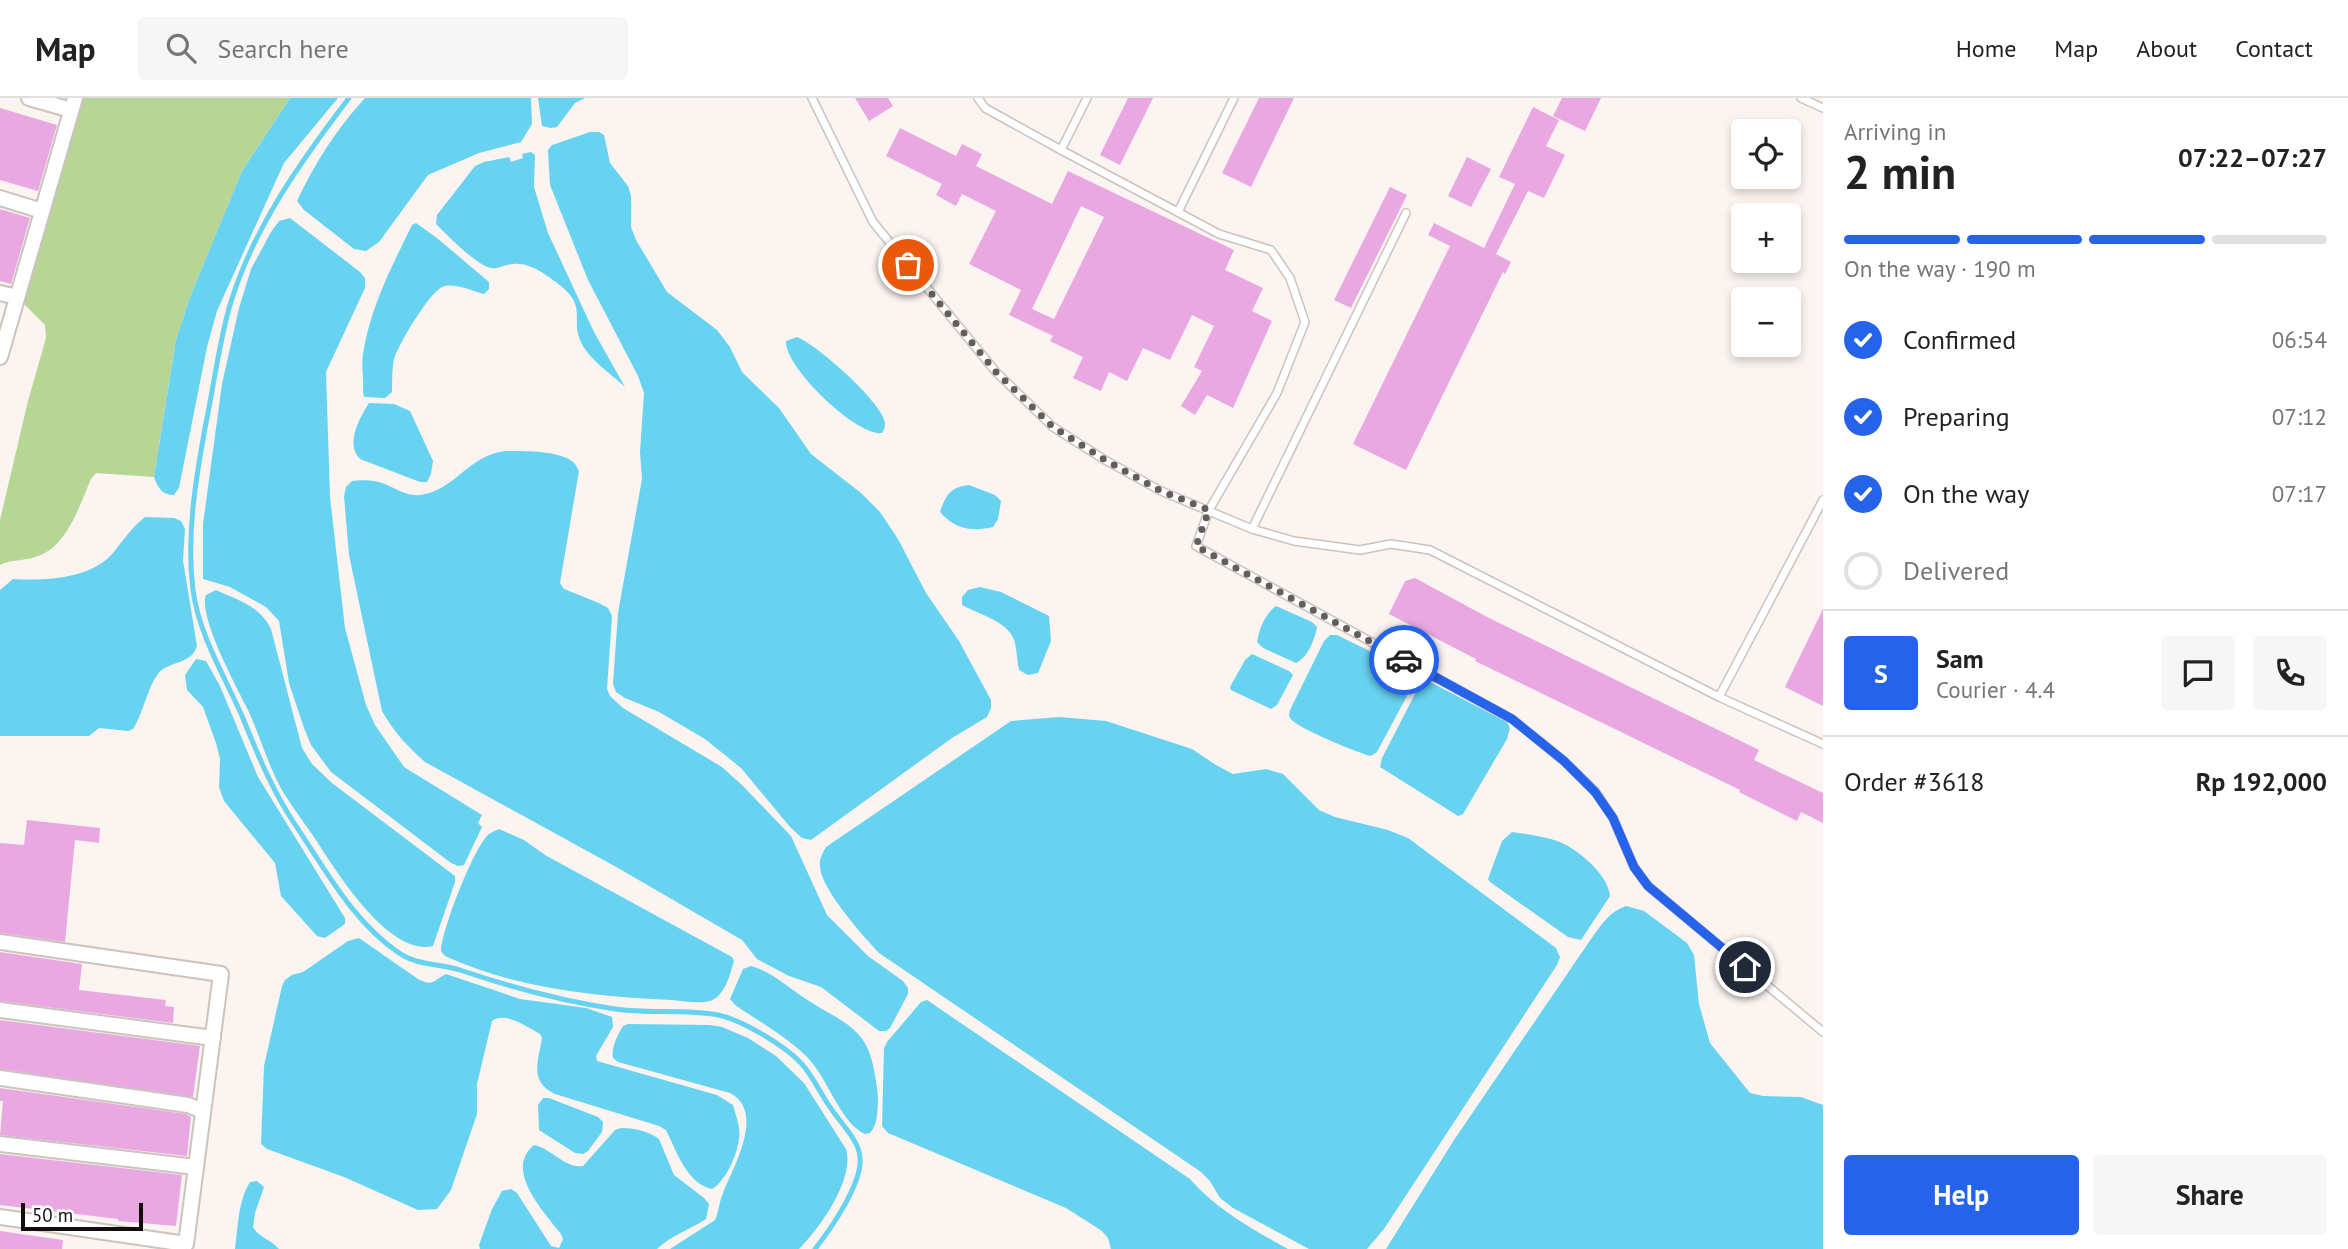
<!DOCTYPE html>
<meta charset="utf-8">
<style>
:root{--surface:#fff;--page:#f6f6f6;--text:#222;--muted:#767676;--line:#e0e0e0;--accent:#2563eb}
body{margin:0;font-family:"PT Sans",sans-serif;background:var(--page);color:var(--text);height:100vh;display:flex;flex-direction:column;font-size:26px;white-space:nowrap}
*{box-sizing:border-box;margin:0}
p{font-size:23px;color:var(--muted)}
.icon{flex:none;width:38px;height:38px;fill:none;stroke:currentColor;stroke-width:2;stroke-linecap:round;stroke-linejoin:round}
.map{position:relative;flex:1;overflow:hidden}
.details{display:flex;flex-direction:column;background:var(--surface);width:525px}
.details>*{flex:none}
.buttons{position:absolute;left:1731px;top:21px;display:grid;gap:14px}
.buttons a{display:grid;place-items:center;width:70px;height:70px;border-radius:7px;background:var(--surface);box-shadow:0 4px 10px #0003;font-size:35px}
.scale{position:absolute;left:21px;bottom:18px;width:122px;box-sizing:border-box;padding-left:7px;border:4px solid #110e0d;border-top:0;font-size:19px;line-height:24px;white-space:nowrap;color:#110e0d;-webkit-text-stroke:5px #fff;paint-order:stroke}
.pin{position:absolute;display:grid;place-items:center;width:60px;height:60px;color:#fff;margin:-30px;border:4px solid #fff;border-radius:50%;box-shadow:0 2px 7px #0007}
.courier{position:absolute;display:grid;place-items:center;width:70px;height:70px;margin:-35px;border:5px solid #2563eb;border-radius:50%;background:#fff;color:#222;box-shadow:0 2px 9px #0007}
.overview em{font-style:normal;font-weight:700}
.overview div{display:flex;flex-direction:column-reverse}
.overview{display:flex;align-items:center;justify-content:space-between;height:119px;padding:0 21px}
h1{font-size:46px;font-weight:700;line-height:52px}
.bar{display:grid;grid-template-columns:repeat(4,1fr);gap:10px 7px;align-content:center;height:84px;padding:0 21px}
.bar i{height:9px;border-radius:5px;background:var(--line)}
.bar .on{background:var(--accent)}
.bar p{grid-column:span 4}
.line{display:flex;align-items:center;gap:18px;padding:0 21px;border-top:2px solid var(--line)}
.line div{flex:1}
.round{display:grid;place-items:center;flex:none;width:74px;height:74px;border-radius:7px;background:var(--page)}
ol{padding:0 21px;list-style:none}
li{display:flex;align-items:center;gap:21px;height:77px}
li p{margin-inline-start:auto}
li .icon{padding:7px;border-radius:50%;background:var(--accent);color:#fff;stroke-width:4}
li:last-child{color:var(--muted)}
li i{width:38px;height:38px;border:4px solid var(--line);border-radius:50%}
.cta{display:flex;gap:14px;margin-top:auto;padding:14px 21px}
.cta a{flex:1;height:80px;border-radius:7px;background:var(--accent);color:#fff;font-size:28px;font-weight:700;line-height:80px;text-align:center}
.cta a+a{background:var(--page);color:var(--text)}
header{display:flex;align-items:center;gap:42px;box-sizing:border-box;height:98px;padding:0 35px;background:var(--surface);border-bottom:2px solid var(--line)}
header strong{font-size:33px}
nav{display:flex;gap:38px;margin-inline-start:auto;font-size:24px}
.search{width:490px;height:63px;background:var(--page);display:flex;align-items:center;gap:18px;box-sizing:border-box;padding:0 24px;border-radius:7px;color:var(--muted);font-size:26px}
main{display:flex;flex:1;min-height:0}
.map>svg:first-child{display:block}
</style>
<header>
<strong>Map</strong>
<div class="search"><svg class="icon" aria-label="search" viewBox="0 0 24 24"><circle cx="10" cy="10" r="6"/><path d="M15 15l6 6"/></svg>Search here</div>
<nav><a>Home</a><a>Map</a><a>About</a><a>Contact</a></nav>
</header>
<main>
<div class="map">
<svg width="1823" height="1151" viewBox="0 0 1823 1151">
<rect width="100%" height="100%" fill="#fbf4f0"/>
<path fill="#b7d594" d="M74,0H290L242,73L190,199L176,242L154,379L96,375L91,381C80,406 67,449 38,458C26,463 12,461 0,467V422L28,303L46,240L45,227L17,199Z"/>
<g fill="#68d3f1">
<path d="M290,0H338L284,65L217,213L207,249L179,390L174,397C162,397 158,390 154,379L176,242L190,199L242,73Z"/>
<path d="M365,0H531L532,26L521,44L479,55L428,77L379,144L366,153L354,151L304,112L297,103C314,66 338,29 365,0Z"/>
<polygon points="538,0 585,0 575,5 557,29 551,30 542,28"/>
<polygon points="590,34 599,34 604,37 610,65 628,88 631,98 631,129 636,142 667,194 717,232 730,249 742,274 779,310 811,356 861,395 880,414 898,441 926,495 959,543 991,602 991,610 987,619 952,640 811,742 802,740 790,729 741,670 705,641 659,614 625,600 616,594 613,586 618,515 642,381 640,354 644,295 638,278 588,182 550,87 548,52 552,47"/>
<path d="M531,54L535,57L534,89L548,135L594,234L625,289C610,275 588,261 580,242C571,220 587,210 561,188C548,178 530,164 513,166C506,166 499,171 491,170C476,167 448,138 436,126L437,117L475,68L484,64L509,59L511,64L523,60L522,56Z"/>
<polygon points="290,120 360,174 365,180 365,190 326,274 330,399 345,530 366,607 375,627 404,669 482,717 478,725 482,729 464,767 458,768 451,765 331,674 311,647 304,630 289,585 279,523 266,509 230,489 203,481 203,426 222,286 239,210 251,171 271,134 279,123"/>
<path d="M416,125L437,140L489,184V191L484,196C472,193 453,184 442,189C429,195 398,247 394,261C392,271 392,283 392,294L385,300L364,299L363,294C364,282 361,268 363,256C370,210 392,168 412,127Z"/>
<path d="M797,239C817,247 881,303 885,325C885,329 884,332 882,335C857,339 784,269 786,243Z"/>
<path d="M369,305L394,306L410,313L433,363L431,376L427,384H420L360,361C345,346 359,321 369,305Z"/>
<path d="M505,353C522,353 559,352 573,364C576,366 577,370 579,373L560,485L564,491L599,505L608,510L612,518L607,591L610,598L623,610L722,669L743,688L791,738L827,817L868,858L903,883L908,890V896L890,930L886,933H879L821,889L789,878L757,861L742,842L618,770L425,664C408,649 393,633 382,613L349,457L344,398L346,389L352,383C361,382 370,382 379,384C392,388 407,399 420,397C456,392 467,358 505,353Z"/>
<path d="M969,387L995,397L1001,403L998,421L993,429C972,434 954,431 940,414C946,396 951,389 969,387Z"/>
<path d="M145,419L174,420L181,423L185,431L183,463L197,548C192,567 169,562 158,576C148,588 143,616 133,631L128,633L99,630L89,638H0V492L13,481C44,483 90,481 112,456C123,443 131,430 145,419Z"/>
<path d="M980,489L1001,494L1049,518L1051,543L1038,575L1028,577L1019,572C1017,563 1017,554 1015,545C1010,523 979,517 962,507V499L968,492Z"/>
<path d="M216,492C238,502 260,508 271,531L302,650L312,666L332,685L455,778V784L433,848C389,859 336,773 316,742C305,726 293,710 283,694C268,668 260,637 247,610C236,588 198,518 206,497Z"/>
<path d="M1276,508L1312,524L1317,529C1315,541 1308,559 1296,565L1263,550L1257,544C1259,531 1265,516 1276,508Z"/>
<path d="M1330,537H1337L1416,576V581L1377,654L1371,658C1358,655 1300,631 1292,622C1288,618 1289,617 1290,612L1324,543Z"/>
<polygon points="1252,556 1289,573 1293,577 1277,607 1271,611 1231,592 1230,589 1245,562"/>
<polygon points="196,561 206,563 220,588 258,679 345,820 345,826 325,840 317,838 281,798 275,765 224,703 219,689 220,661 216,645 203,609 187,592 185,577"/>
<polygon points="1430,584 1507,624 1510,630 1507,641 1463,716 1458,718 1380,669 1382,660 1415,596 1422,587"/>
<path d="M1059,619L1106,623L1192,651L1216,667L1233,676L1266,671L1283,676L1319,712L1335,719L1388,732L1408,740L1556,850L1560,859L1557,867L1384,1131L1367,1151H1309L1233,1110L1220,1100L1210,1083L1201,1074L879,855C864,839 821,791 820,769C819,761 822,756 826,749L1011,623Z"/>
<path d="M499,731L524,742L545,757L732,859L734,863C730,877 725,898 710,903C699,906 683,903 672,902C597,899 514,890 445,858L441,853C441,834 474,748 489,736C492,734 495,733 499,731Z"/>
<path d="M1512,734C1526,736 1543,738 1557,743C1577,750 1608,776 1610,798L1581,842L1568,839L1490,784L1488,781L1502,743Z"/>
<path d="M1626,808L1644,813L1687,845L1694,857L1699,906L1710,945L1750,995L1763,998L1801,999L1823,1007V1151H1386L1454,1042L1591,841C1602,826 1609,814 1626,808Z"/>
<path d="M359,840L418,881C434,889 432,883 446,876L520,901L586,910L612,919L613,929L596,958L597,963L717,997L733,1007C736,1018 741,1030 739,1041C737,1057 726,1083 712,1091C687,1086 676,1052 666,1032L659,1028L555,996C529,984 538,964 542,940L540,936C527,929 505,913 492,923L477,986V1016L451,1092L437,1111L418,1112L344,1079L267,1051L261,1046L264,968L282,888L285,882L292,877L303,874L348,843Z"/>
<path d="M751,868C773,874 787,889 806,901C839,923 867,928 874,972C876,982 878,993 878,1004C877,1015 878,1026 870,1035L865,1036C839,1024 828,979 806,958C786,938 758,923 735,907L730,901L743,871Z"/>
<path d="M927,902L1190,1081C1217,1112 1252,1131 1288,1151H1111L1108,1140L1102,1133L1066,1110L888,1035L882,1028L884,950L887,944L921,904Z"/>
<path d="M628,926L710,927L722,929L748,940L776,958L804,985L846,1051C855,1081 820,1130 799,1151H670L715,1122C719,1113 719,1104 723,1095C733,1069 766,1014 730,995L618,964L613,960C611,950 618,936 623,928Z"/>
<polygon points="543,1000 549,1000 598,1019 603,1024 602,1034 588,1053 583,1056 575,1055 539,1032 538,1007"/>
<path d="M621,1030C633,1030 649,1033 659,1041L674,1077L704,1100L709,1106L706,1121C691,1131 670,1138 657,1151H480L479,1147L492,1111L502,1093L511,1091L517,1095L551,1148L559,1150L563,1141L561,1136C545,1115 503,1072 534,1047C551,1050 565,1071 583,1068L615,1032Z"/>
<path d="M257,1083L264,1089L255,1115L253,1129C259,1140 271,1141 279,1151H235C238,1129 238,1103 250,1084Z"/>
</g>
<g fill="none" stroke-linecap="round" stroke-linejoin="round">
<path stroke="#68d3f1" stroke-width="5" d="M349,0C301,63 253,130 230,207C219,245 214,286 206,325C196,379 186,437 193,492C199,537 224,577 242,618C258,657 271,690 294,725C325,771 353,824 399,855C418,868 439,865 460,872C510,889 562,903 615,911C649,916 685,911 718,917C742,922 784,947 801,965C813,978 821,997 832,1012C841,1025 859,1043 860,1059C863,1085 830,1132 815,1151"/>
</g>
<g fill="#e9a8e2" fill-rule="evenodd">
<polygon points="855,0 888,0 893,8 869,23"/>
<polygon points="1128,0 1153,0 1120,67 1100,57"/>
<polygon points="1259,0 1294,0 1251,89 1222,75"/>
<polygon points="1562,0 1601,0 1585,33 1553,18"/>
<polygon points="1533,9 1559,22 1546,48 1565,57 1544,100 1528,93 1496,156 1511,164 1505,176 1503,174 1406,372 1353,346 1450,148 1428,137 1434,125 1484,150 1515,86 1499,79"/>
<polygon points="0,10 57,27 38,93 0,82"/>
<path d="M900,30L956,58L962,46L982,56L976,68L1052,106L1068,73L1234,152L1225,172L1263,190L1252,213L1272,223L1233,310L1207,297L1195,317L1181,308L1202,273L1194,269L1214,228L1192,217L1170,262L1143,250L1127,283L1109,274L1101,293L1073,280L1083,259L1050,243L1053,238L1009,217L1021,192L969,166L996,113L962,96L956,108L936,97L942,86L886,58ZM1081,108L1104,119L1054,221L1032,211Z"/>
<polygon points="1467,59 1491,71 1471,109 1448,98"/>
<polygon points="1390,89 1407,97 1351,210 1334,202"/>
<polygon points="0,111 30,120 11,186 0,183"/>
<polygon points="1415,480 1489,520 1759,652 1754,662 1823,695 1823,725 1801,714 1797,723 1739,694 1740,692 1475,563 1476,561 1389,516 1405,483"/>
<polygon points="1823,511 1823,608 1785,589"/>
<polygon points="27,722 100,730 99,745 75,742 65,844 0,835 0,745 24,747"/>
<polygon points="0,854 82,866 79,892 166,902 165,908 174,909 173,925 0,903"/>
<polygon points="0,922 200,948 193,999 0,971"/>
<polygon points="0,990 186,1016 191,1019 187,1058 0,1037 3,1003 0,1003"/>
<polygon points="0,1056 182,1077 176,1128 118,1123 118,1121 0,1107"/>
<polygon points="0,1133 63,1142 62,1151 0,1151"/>
</g>
<g fill="none" stroke-linecap="round" stroke-linejoin="round">
<g stroke="#cac3be" stroke-width="10">
<g id="service">
<polyline points="812,0 873,124 996,274 1053,329 1105,362 1161,393 1252,431 1294,443 1360,452 1391,446 1430,452 1719,599 1823,402"/>
<polyline points="978,0 985,10 1061,52 1087,0"/>
<polyline points="1801,0 1823,10"/>
<polyline points="1061,52 1219,136 1271,152 1290,180 1305,224 1277,295 1209,412 1196,448 1512,621 1564,663 1595,693 1613,720 1634,769 1648,788 1823,934"/>
<polyline points="1178,114 1234,0"/>
<polyline points="1252,431 1406,115"/>
<polyline points="1719,599 1823,646"/>
</g>
</g>
<g stroke="#cac3be" stroke-width="18">
<g id="minor">
<polyline points="29,0 71,12"/>
<polyline points="0,100 42,113"/>
<polyline points="0,195 17,199"/>
<polyline points="0,259 75,0"/>
<polyline points="0,844 221,876 186,1146 0,1119"/>
<polyline points="0,912 213,940"/>
<polyline points="0,980 188,1007 203,1013"/>
<polyline points="0,1046 196,1069"/>
</g>
</g>
<use href="#service" stroke="#fff" stroke-width="7"/>
<use href="#minor" stroke="#fff" stroke-width="14"/>
</g>
<g fill="none" stroke-linecap="round" stroke-linejoin="round">
<polyline stroke="#635e5c" stroke-width="7" stroke-dasharray="0 12.6" points="908,167 996,274 1053,329 1105,362 1161,393 1209,412 1196,448 1404,562"/>
<polyline stroke="#2563eb" stroke-width="9" points="1404,562 1512,621 1564,663 1595,694 1613,720 1634,769 1648,788 1745,869"/>
</g>
</svg>
<div class="buttons">
<a><svg class="icon" aria-label="locate" viewBox="0 0 24 24"><circle cx="12" cy="12" r="6"/><path d="M12 2v4M12 18v4M2 12h4M18 12h4"/></svg></a>
<a>+</a>
<a>−</a>
</div>
<div class="scale">50 m</div>
<div class="pin" style="left:908px;top:167px;background:#ea580c"><svg class="icon" aria-label="bag" viewBox="0 0 24 24"><path d="M5 8h14l-1 12H6zM9 8a3 3 0 0 1 6 0"/></svg></div>
<div class="pin" style="left:1745px;top:869px;background:#1f2937"><svg class="icon" aria-label="home" viewBox="0 0 24 24"><path d="M3 11l9-7 9 7M6 9v11h12V9"/></svg></div>
<div class="courier" style="left:1404px;top:562px"><svg class="icon" aria-label="car" viewBox="0 0 24 24"><path d="M5 17H2v-5l4-1 3-4h7l3 4 3 1v5h-3M9 17h6M6 11h13"/><circle cx="7" cy="17" r="2"/><circle cx="17" cy="17" r="2"/></svg></div>
</div>
<section class="details">
<div class="overview"><div><h1>2 min</h1><p>Arriving in</p></div><em>07:22–07:27</em></div>
<div class="bar"><i class="on"></i><i class="on"></i><i class="on"></i><i></i><p>On the way · 190 m</p></div>
<ol>
<li><svg class="icon" aria-label="check" viewBox="0 0 24 24"><path d="M5 12l5 5 9-10"/></svg>Confirmed<p>06:54</p></li>
<li><svg class="icon" aria-label="check" viewBox="0 0 24 24"><path d="M5 12l5 5 9-10"/></svg>Preparing<p>07:12</p></li>
<li><svg class="icon" aria-label="check" viewBox="0 0 24 24"><path d="M5 12l5 5 9-10"/></svg>On the way<p>07:17</p></li>
<li><i></i>Delivered</li>
</ol>
<div class="line" style="height:126px"><b class="round" style="background:var(--accent);color:#fff">S</b><div><b>Sam</b><p>Courier · 4.4</p></div><a class="round"><svg class="icon" aria-label="chat" viewBox="0 0 24 24"><path d="M4 5h16v11H9l-5 4z"/></svg></a><a class="round"><svg class="icon" aria-label="phone" viewBox="0 0 24 24"><path d="M5 4h4l2 5-3 2q2 4 5 5l2-3 5 2v4C11 20 4 13 5 4z"/></svg></a></div>
<div class="line" style="height:91px"><div>Order #3618</div><b>Rp 192,000</b></div>
<div class="cta"><a>Help</a><a>Share</a></div>
</section>
</main>
